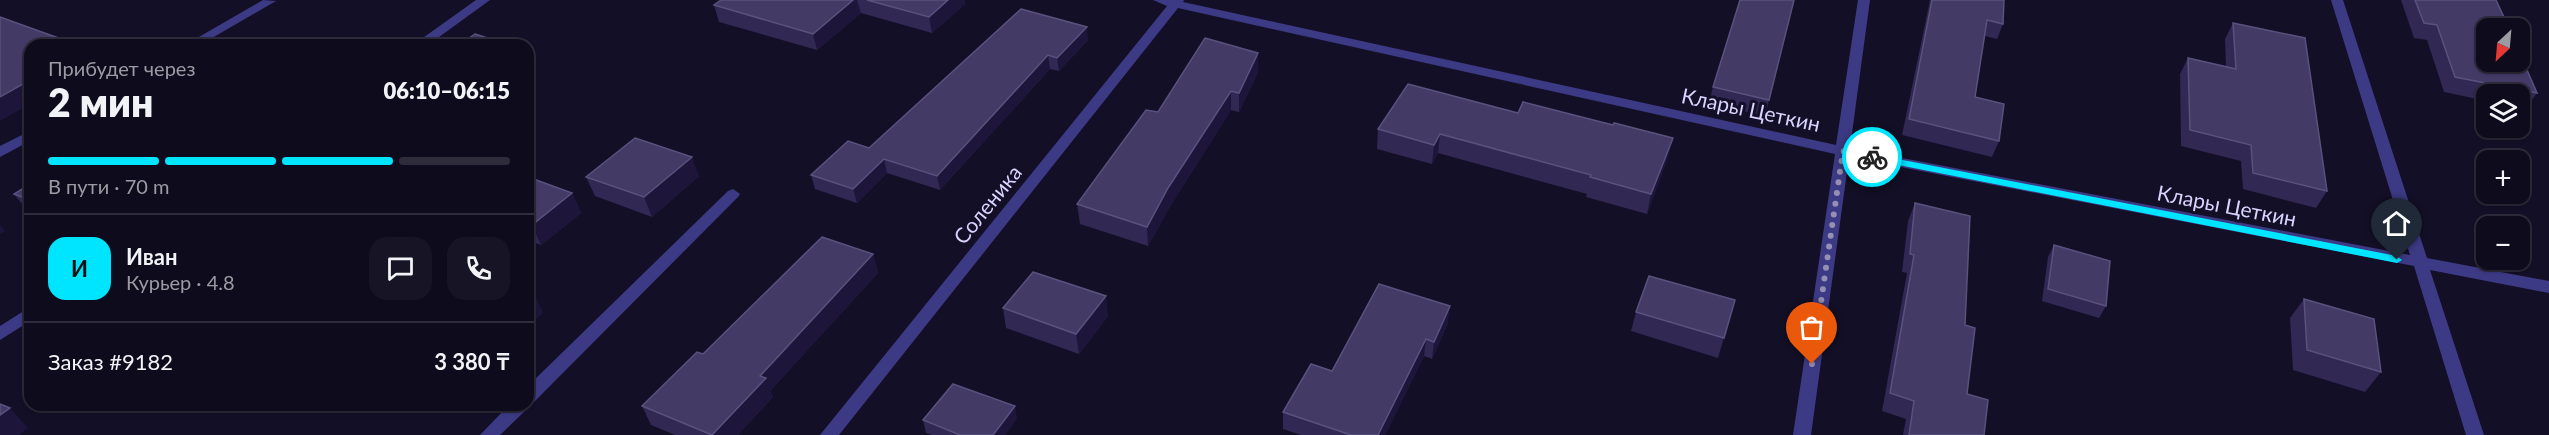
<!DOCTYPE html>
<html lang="ru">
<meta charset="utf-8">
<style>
:root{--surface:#0e0b1c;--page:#171425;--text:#f1f3f6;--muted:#9b9ba3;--line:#2e2b3b;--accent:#00e5ff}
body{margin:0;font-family:Lato,sans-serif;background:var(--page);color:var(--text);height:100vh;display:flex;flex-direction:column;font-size:22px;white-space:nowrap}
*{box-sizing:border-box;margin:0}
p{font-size:20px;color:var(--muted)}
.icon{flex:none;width:33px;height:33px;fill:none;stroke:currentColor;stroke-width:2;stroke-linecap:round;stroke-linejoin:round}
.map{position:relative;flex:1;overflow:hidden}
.sheet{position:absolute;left:24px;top:39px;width:510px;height:372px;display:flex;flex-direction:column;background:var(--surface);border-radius:18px;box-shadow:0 2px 4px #0004,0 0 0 2px var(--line)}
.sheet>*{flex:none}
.needle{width:39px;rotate:206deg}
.controls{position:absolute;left:2476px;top:18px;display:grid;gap:12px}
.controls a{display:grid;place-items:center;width:54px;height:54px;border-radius:12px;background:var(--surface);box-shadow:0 2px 4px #0004,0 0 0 2px var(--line);font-size:30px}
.pin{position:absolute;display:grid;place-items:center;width:51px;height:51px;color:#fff;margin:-62px -26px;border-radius:50% 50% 50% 0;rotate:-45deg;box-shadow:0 0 6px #0007}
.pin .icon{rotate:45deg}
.courier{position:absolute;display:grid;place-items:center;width:60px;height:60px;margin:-30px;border:4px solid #00e5ff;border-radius:50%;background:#fff;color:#222;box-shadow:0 2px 8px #0007}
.head em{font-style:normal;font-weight:800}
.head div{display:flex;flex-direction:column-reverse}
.head{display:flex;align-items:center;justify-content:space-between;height:102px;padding:0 24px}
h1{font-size:39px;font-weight:800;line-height:45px}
.bar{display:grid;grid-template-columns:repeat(4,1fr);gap:9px 6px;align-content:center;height:72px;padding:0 24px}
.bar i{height:8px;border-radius:4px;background:var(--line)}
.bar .selected{background:var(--accent)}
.bar p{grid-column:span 4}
.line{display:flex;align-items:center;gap:15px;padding:0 24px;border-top:2px solid var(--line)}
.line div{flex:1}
.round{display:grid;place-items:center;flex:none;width:63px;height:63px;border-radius:18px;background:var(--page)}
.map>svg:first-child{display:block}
</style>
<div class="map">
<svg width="2549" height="435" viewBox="0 0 2549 435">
<rect width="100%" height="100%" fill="#130f26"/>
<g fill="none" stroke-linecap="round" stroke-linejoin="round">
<g fill="#3d3a85" fill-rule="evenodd">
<polygon points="263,0 276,1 200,45 185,45"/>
<polygon points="476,0 490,0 428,45 413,45"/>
<polygon points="1153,0 1184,0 1183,2 1836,145 1858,0 1870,0 1850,148 2410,255 2331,0 2343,0 2427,258 2549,281 2549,293 2430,270 2484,435 2466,435 2414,266 1849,157 1811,435 1793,435 1835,154 1178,8 839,435 820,435 1167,6"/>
<polygon points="30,131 30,141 0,157 0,146"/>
<polygon points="733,189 740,194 738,197 534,402 528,404 528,386 728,191"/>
<polygon points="30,307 30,321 0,340 0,326"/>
<polygon points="528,404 529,405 526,410 500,435 480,435 509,405"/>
</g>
</g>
<g fill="#312854">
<polygon points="721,0 964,0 965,4 932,33 861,13 817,50 719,22 714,5"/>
<polygon points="1930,0 2004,0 2003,24 1997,39 1985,36 1975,97 1999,141 1992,157 1902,135"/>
<polygon points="2401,0 2496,0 2537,93 2526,108 2520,107 2520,94 2487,94 2487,101 2444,92 2427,40 2414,38"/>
<polygon points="1021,9 1088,40 1059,71 1050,69 940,190 887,173 857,203 815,189 811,175 869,148"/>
<polygon points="2233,23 2327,191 2316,208 2243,189 2241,161 2181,146 2180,74 2188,58 2226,66 2225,39"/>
<polygon points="1258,53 1258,72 1239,112 1231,110 1169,208 1148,246 1080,224 1077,204 1158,112"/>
<polygon points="1408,84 1668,157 1647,214 1586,197 1587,194 1438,153 1432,164 1377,149 1378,129"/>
<polygon points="1713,87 1769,100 1765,116 1709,103"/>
<polygon points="699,176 652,217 595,196 586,177"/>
<polygon points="528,177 572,193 581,213 541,245 528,240"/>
<polygon points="30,184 30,214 14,194"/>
<polygon points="1915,203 1965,325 1967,394 1984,435 1903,435 1906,419 1882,411 1907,273 1902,272 1908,221"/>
<polygon points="2054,245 2106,306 2099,318 2042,301 2048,257"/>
<polygon points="873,254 878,273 770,391 773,397 738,435 675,435 651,425 642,406"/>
<polygon points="2304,299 2381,372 2365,392 2293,370 2290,318"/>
<polygon points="1735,300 1718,358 1631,331 1636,312"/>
<polygon points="1003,308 1108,316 1079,354 1006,328"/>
<polygon points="1448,323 1432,359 1424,356 1385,435 1301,435 1283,429 1283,412 1332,371"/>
<polygon points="1017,418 1005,435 932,435 926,433 923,420"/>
</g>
<g fill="#1d163a">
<polygon points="853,0 857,0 861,13 817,50 813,34"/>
<polygon points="948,0 964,0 965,4 932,33 929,17"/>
<polygon points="1087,27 1088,40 1059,71 1057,58"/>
<polygon points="1258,53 1258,72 1239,112 1239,93"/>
<polygon points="528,55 534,69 528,74"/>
<polygon points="1048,55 1050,69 940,190 937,176"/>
<polygon points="30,80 30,104 0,121 0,97"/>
<polygon points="1231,91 1231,110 1169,208 1148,246 1147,227 1168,188"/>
<polygon points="1440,134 1438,153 1432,164 1434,145"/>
<polygon points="1673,138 1668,157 1647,214 1651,194"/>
<polygon points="692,157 699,176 652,217 644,197"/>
<polygon points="884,159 887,173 857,203 853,189"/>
<polygon points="572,193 581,213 541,245 532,225"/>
<polygon points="0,225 5,231 0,234"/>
<polygon points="873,254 878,273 770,391 773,397 738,435 712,435 760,376"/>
<polygon points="534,293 543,313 528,326 528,298"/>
<polygon points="1106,296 1108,316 1079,354 1076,334"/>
<polygon points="1450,306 1448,323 1432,359 1434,342"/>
<polygon points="1426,339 1424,356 1385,435 1378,435"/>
<polygon points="1015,406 1017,418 1005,435 993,435"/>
<polygon points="10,408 28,428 19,435 0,435 0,415"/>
</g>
<g fill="#433a66" stroke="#5a527e" stroke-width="1.5">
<polygon points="721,0 853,0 813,34 714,5"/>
<polygon points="867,0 948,0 929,17"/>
<polygon points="1740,0 1794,0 1769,100 1713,87"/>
<polygon points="1932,0 2004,0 2003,24 1987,20 1975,97 2004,104 1999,141 1909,119"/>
<polygon points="2415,0 2496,0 2509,28 2487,28 2487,62 2520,62 2520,54 2537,93 2455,77 2437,25 2424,23"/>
<polygon points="1021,9 1087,27 1057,58 1048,55 937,176 884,159 853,189 811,175 848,141 869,148"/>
<polygon points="0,17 78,45 30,45 30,80 0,97"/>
<polygon points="2233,23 2305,38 2327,191 2253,173 2251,145 2190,130 2188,58 2236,69"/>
<polygon points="475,34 509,45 459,45"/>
<polygon points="1205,38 1258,53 1239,93 1231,91 1168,188 1147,227 1077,204 1146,110 1158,112"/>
<polygon points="1408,84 1518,113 1523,102 1613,125 1614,123 1673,138 1651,194 1590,177 1591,175 1440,134 1434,145 1378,129"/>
<polygon points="635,138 692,157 644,197 586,177"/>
<polygon points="528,177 572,193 532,225 528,224"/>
<polygon points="30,184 30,200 14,194"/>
<polygon points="1915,203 1970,216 1965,325 1975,328 1967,394 1988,400 1984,435 1909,435 1914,401 1890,393 1914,255 1910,254"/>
<polygon points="822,237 873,254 760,376 766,378 712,435 642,406 697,352 703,354"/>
<polygon points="2054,245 2110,261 2106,306 2048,289"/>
<polygon points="1033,272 1106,296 1076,334 1003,308"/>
<polygon points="1649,276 1735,300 1724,338 1636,312"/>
<polygon points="1379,284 1450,306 1434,342 1426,339 1378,435 1351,435 1283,412 1311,364 1332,371"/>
<polygon points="528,291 534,293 528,298"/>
<polygon points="2304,299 2374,319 2381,372 2307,350"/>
<polygon points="953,384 1015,406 993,435 960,435 923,420"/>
<polygon points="0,404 10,408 0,415"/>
</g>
<polygon fill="#00e5ff" points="1872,154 2397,256 2402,260 2397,263 1868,159 1868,155"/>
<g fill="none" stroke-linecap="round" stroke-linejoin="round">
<polyline stroke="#948fb3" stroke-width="6" stroke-dasharray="0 10.8" points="1812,364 1843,151 1872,157"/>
</g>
<g text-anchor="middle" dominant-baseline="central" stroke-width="6" stroke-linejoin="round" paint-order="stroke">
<g font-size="21" fill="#d9d4ff" stroke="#130f26">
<text transform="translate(1751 109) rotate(12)">Клары Цеткин</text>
<text transform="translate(987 204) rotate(-51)">Соленика</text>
<text transform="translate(2227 205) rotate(11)">Клары Цеткин</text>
</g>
</g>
</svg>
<div class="controls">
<a><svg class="needle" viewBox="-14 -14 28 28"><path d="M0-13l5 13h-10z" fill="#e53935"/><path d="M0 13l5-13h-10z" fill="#9b9ba3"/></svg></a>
<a><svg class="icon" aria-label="layers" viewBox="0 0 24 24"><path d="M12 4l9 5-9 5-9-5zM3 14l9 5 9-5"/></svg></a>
<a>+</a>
<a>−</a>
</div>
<div class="pin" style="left:1812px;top:364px;background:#ea580c"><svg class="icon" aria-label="bag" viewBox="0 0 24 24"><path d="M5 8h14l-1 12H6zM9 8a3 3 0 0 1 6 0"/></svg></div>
<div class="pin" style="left:2397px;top:260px;background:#1f2937"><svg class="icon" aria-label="home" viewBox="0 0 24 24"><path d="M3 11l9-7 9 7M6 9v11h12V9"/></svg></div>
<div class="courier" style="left:1872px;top:157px"><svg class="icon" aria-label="bike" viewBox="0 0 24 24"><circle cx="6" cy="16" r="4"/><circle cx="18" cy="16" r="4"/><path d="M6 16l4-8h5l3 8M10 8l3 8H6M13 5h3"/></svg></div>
<section class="sheet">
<div class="head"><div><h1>2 мин</h1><p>Прибудет через</p></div><em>06:10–06:15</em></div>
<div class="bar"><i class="selected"></i><i class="selected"></i><i class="selected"></i><i></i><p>В пути · 70 m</p></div>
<div class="line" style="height:108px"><b class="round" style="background:var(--accent);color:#111">И</b><div><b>Иван</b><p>Курьер · 4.8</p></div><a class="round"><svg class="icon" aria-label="chat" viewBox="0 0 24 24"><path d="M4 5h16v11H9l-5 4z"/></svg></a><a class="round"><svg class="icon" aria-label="phone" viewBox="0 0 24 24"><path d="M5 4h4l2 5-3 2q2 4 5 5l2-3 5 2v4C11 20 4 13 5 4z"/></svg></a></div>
<div class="line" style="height:78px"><div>Заказ #9182</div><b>3 380 ₸</b></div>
</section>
</div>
